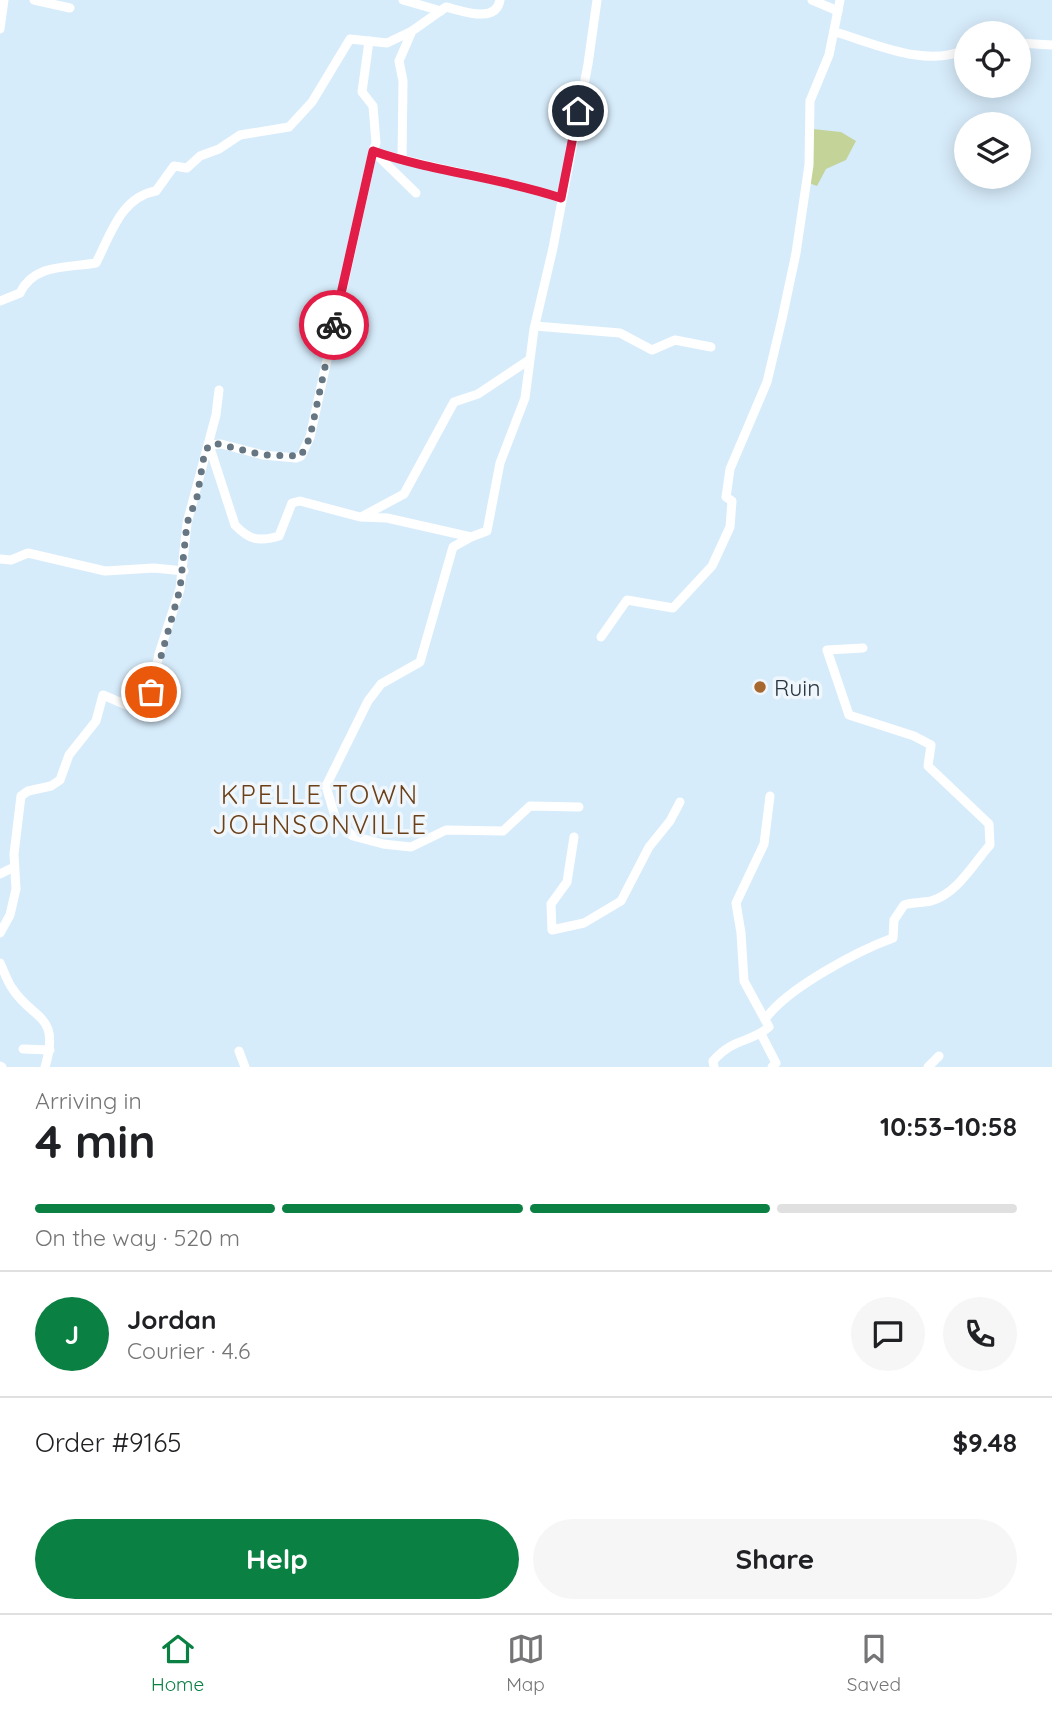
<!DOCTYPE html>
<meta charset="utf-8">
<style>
:root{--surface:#fff;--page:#f6f6f6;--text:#202124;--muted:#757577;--line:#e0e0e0;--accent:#0b8043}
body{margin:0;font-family:Quicksand,sans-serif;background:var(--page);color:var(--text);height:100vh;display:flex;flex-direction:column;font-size:26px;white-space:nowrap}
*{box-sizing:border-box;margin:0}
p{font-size:23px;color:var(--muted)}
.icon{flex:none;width:38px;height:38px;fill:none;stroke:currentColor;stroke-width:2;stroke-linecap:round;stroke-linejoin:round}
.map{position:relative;height:1067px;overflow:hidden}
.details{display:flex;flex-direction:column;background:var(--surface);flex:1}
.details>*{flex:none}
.controls{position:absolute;left:954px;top:21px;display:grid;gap:14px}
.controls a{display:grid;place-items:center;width:77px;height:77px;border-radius:50%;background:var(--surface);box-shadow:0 4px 18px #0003;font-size:35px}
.pin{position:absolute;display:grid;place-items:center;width:60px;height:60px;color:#fff;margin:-30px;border:4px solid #fff;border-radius:50%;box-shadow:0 2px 7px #0007}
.courier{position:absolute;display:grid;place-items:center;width:70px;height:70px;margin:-35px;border:5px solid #e11d48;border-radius:50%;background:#fff;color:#222;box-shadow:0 2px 9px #0007}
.overview em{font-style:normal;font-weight:700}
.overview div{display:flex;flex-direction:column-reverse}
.overview{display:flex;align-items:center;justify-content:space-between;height:119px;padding:0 35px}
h1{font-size:46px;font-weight:700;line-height:52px}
.bar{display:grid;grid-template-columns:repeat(4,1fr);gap:10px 7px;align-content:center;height:84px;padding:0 35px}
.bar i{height:9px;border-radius:5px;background:var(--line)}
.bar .selected{background:var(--accent)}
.bar p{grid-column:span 4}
.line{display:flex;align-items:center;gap:18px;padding:0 35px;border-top:2px solid var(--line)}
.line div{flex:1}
.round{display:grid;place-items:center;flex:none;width:74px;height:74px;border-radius:37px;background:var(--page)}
.cta{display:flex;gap:14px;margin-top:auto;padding:14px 35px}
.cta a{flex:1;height:80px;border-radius:42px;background:var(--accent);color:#fff;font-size:28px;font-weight:700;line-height:80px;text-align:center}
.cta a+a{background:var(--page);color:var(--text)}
.tab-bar{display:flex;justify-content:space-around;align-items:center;height:98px;border-top:2px solid var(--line);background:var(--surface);font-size:19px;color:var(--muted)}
.tab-bar a{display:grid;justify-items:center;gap:4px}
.tab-bar .selected{color:var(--accent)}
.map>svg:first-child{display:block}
</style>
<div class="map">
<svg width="1052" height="1067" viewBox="0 0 1052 1067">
<rect width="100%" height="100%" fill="#d7ecfb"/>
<polygon fill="#c4d499" points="813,129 841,132 856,141 846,160 826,169 817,186 806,182"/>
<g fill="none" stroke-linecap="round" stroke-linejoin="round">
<g stroke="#fff" stroke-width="9">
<polyline points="34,0 70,8"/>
<polyline points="403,0 441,11"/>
<polyline points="812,0 838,11"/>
<polyline points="0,29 4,0"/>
<path d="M835,32C874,43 927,69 966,49"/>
<polyline points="369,41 362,92 373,106 376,143 373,151 416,193"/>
<polyline points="1018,43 1052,45"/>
<path d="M402,160L403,81L399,61L412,31L446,7C463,11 496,24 500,0"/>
<path d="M0,301L20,293C34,263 69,268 96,263C111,234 121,197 156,191L174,166L187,168L200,156L219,149L240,135L289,127L312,102L350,39L387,43L412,31"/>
<polyline points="535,326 620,333 652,350 675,340 711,347"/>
<path d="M209,445L235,525C249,540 259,542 279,536L292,503L300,501L360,517L387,518L471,537L487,531L500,463L525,398L534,329L553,248L588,64L597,0"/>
<path d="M209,445L221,444L263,455L296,458L301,456L310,437L373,151C435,171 499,177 561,198"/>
<polyline points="363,516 404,494 454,402 478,394 529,360"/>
<polyline points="471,537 453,547 420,662 381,684 368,701 326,786 336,820 353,836 383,844 411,847 446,830 503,831 530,806 579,807"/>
<polyline points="0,559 11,560 28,553 105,571 154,568 184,571"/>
<polyline points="601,637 627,600 673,608 712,566 730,527 732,501 726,497 730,469 767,382 782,319 796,253 809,165 810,101 829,55 840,0"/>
<polyline points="574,837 567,882 551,904 552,930 584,923 621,901 649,847 670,821 680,802"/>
<polyline points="0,874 14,867"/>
<polyline points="0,933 10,915 16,889 14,854 21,796 28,791 51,786 60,780 69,755 96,721 103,695 138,710 145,708 149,701 159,654 180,589 187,523 216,415 219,390"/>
<path d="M0,963C4,971 7,981 12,988C33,1021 61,1013 45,1067"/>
<path d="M766,1018C788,988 857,951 893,938L894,920L904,905C913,902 922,903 931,901C958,893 973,864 990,845L989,824L928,766L931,745L914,736L849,715L827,650L863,648"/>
<polyline points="761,1034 776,1063 772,1067"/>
<polyline points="23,1049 50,1050"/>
<polyline points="239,1051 245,1067"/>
<polyline points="0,1066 2,1067"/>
<path d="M714,1067L713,1061C734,1037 751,1043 769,1027L744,981L741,933L736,903L764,844L770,796"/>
<polyline points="928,1067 939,1056"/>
</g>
</g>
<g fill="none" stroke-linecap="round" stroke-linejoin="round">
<polyline stroke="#667682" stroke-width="7" stroke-dasharray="0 12.6" points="151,692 180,589 187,523 197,497 205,450 214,443 263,455 301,456 310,437 334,325"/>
<path stroke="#e11d48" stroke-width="9" d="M334,325L373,151C434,172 499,177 561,198L578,111"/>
</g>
<circle fill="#a6682e" stroke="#f0f7fc" stroke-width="2.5" cx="760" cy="687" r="7"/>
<g text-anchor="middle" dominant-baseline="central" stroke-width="7" stroke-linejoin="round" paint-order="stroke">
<g font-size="23" fill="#293641" stroke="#f0f7fc" text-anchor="start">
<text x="774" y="687">Ruin</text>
</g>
<g font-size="26" letter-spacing="2" fill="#6b4018" stroke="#f0f7fc">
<text x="320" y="794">KPELLE TOWN<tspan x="320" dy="30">JOHNSONVILLE</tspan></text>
</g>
</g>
</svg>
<div class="controls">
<a><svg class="icon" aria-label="locate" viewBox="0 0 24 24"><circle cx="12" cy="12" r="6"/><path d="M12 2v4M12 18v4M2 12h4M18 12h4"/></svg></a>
<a><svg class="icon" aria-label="layers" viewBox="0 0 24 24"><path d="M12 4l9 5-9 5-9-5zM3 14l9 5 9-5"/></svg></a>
</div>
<div class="pin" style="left:151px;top:692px;background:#ea580c"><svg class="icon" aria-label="bag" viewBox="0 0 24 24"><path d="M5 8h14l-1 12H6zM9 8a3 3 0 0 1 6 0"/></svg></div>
<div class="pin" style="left:578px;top:111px;background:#1f2937"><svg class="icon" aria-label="home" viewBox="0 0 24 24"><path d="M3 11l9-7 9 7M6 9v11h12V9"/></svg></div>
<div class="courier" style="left:334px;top:325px"><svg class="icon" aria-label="bike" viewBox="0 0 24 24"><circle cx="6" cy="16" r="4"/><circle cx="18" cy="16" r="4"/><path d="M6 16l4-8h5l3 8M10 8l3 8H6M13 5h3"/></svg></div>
</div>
<section class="details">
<div class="overview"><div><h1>4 min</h1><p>Arriving in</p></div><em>10:53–10:58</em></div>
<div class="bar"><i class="selected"></i><i class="selected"></i><i class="selected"></i><i></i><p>On the way · 520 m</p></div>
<div class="line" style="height:126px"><b class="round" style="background:var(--accent);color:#fff">J</b><div><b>Jordan</b><p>Courier · 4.6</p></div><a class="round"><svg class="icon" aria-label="chat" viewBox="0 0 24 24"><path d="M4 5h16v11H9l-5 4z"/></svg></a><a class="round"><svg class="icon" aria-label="phone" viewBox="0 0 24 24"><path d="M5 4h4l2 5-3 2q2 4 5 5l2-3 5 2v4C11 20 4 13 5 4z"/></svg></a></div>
<div class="line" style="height:91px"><div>Order #9165</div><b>$9.48</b></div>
<div class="cta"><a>Help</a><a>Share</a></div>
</section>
<nav class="tab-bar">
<a class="selected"><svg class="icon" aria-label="home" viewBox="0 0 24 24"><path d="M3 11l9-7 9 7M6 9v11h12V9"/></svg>Home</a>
<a><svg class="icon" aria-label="map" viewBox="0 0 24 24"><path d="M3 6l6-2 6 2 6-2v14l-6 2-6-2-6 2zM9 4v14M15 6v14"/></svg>Map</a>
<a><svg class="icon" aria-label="saved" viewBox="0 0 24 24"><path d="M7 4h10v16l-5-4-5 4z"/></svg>Saved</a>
</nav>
